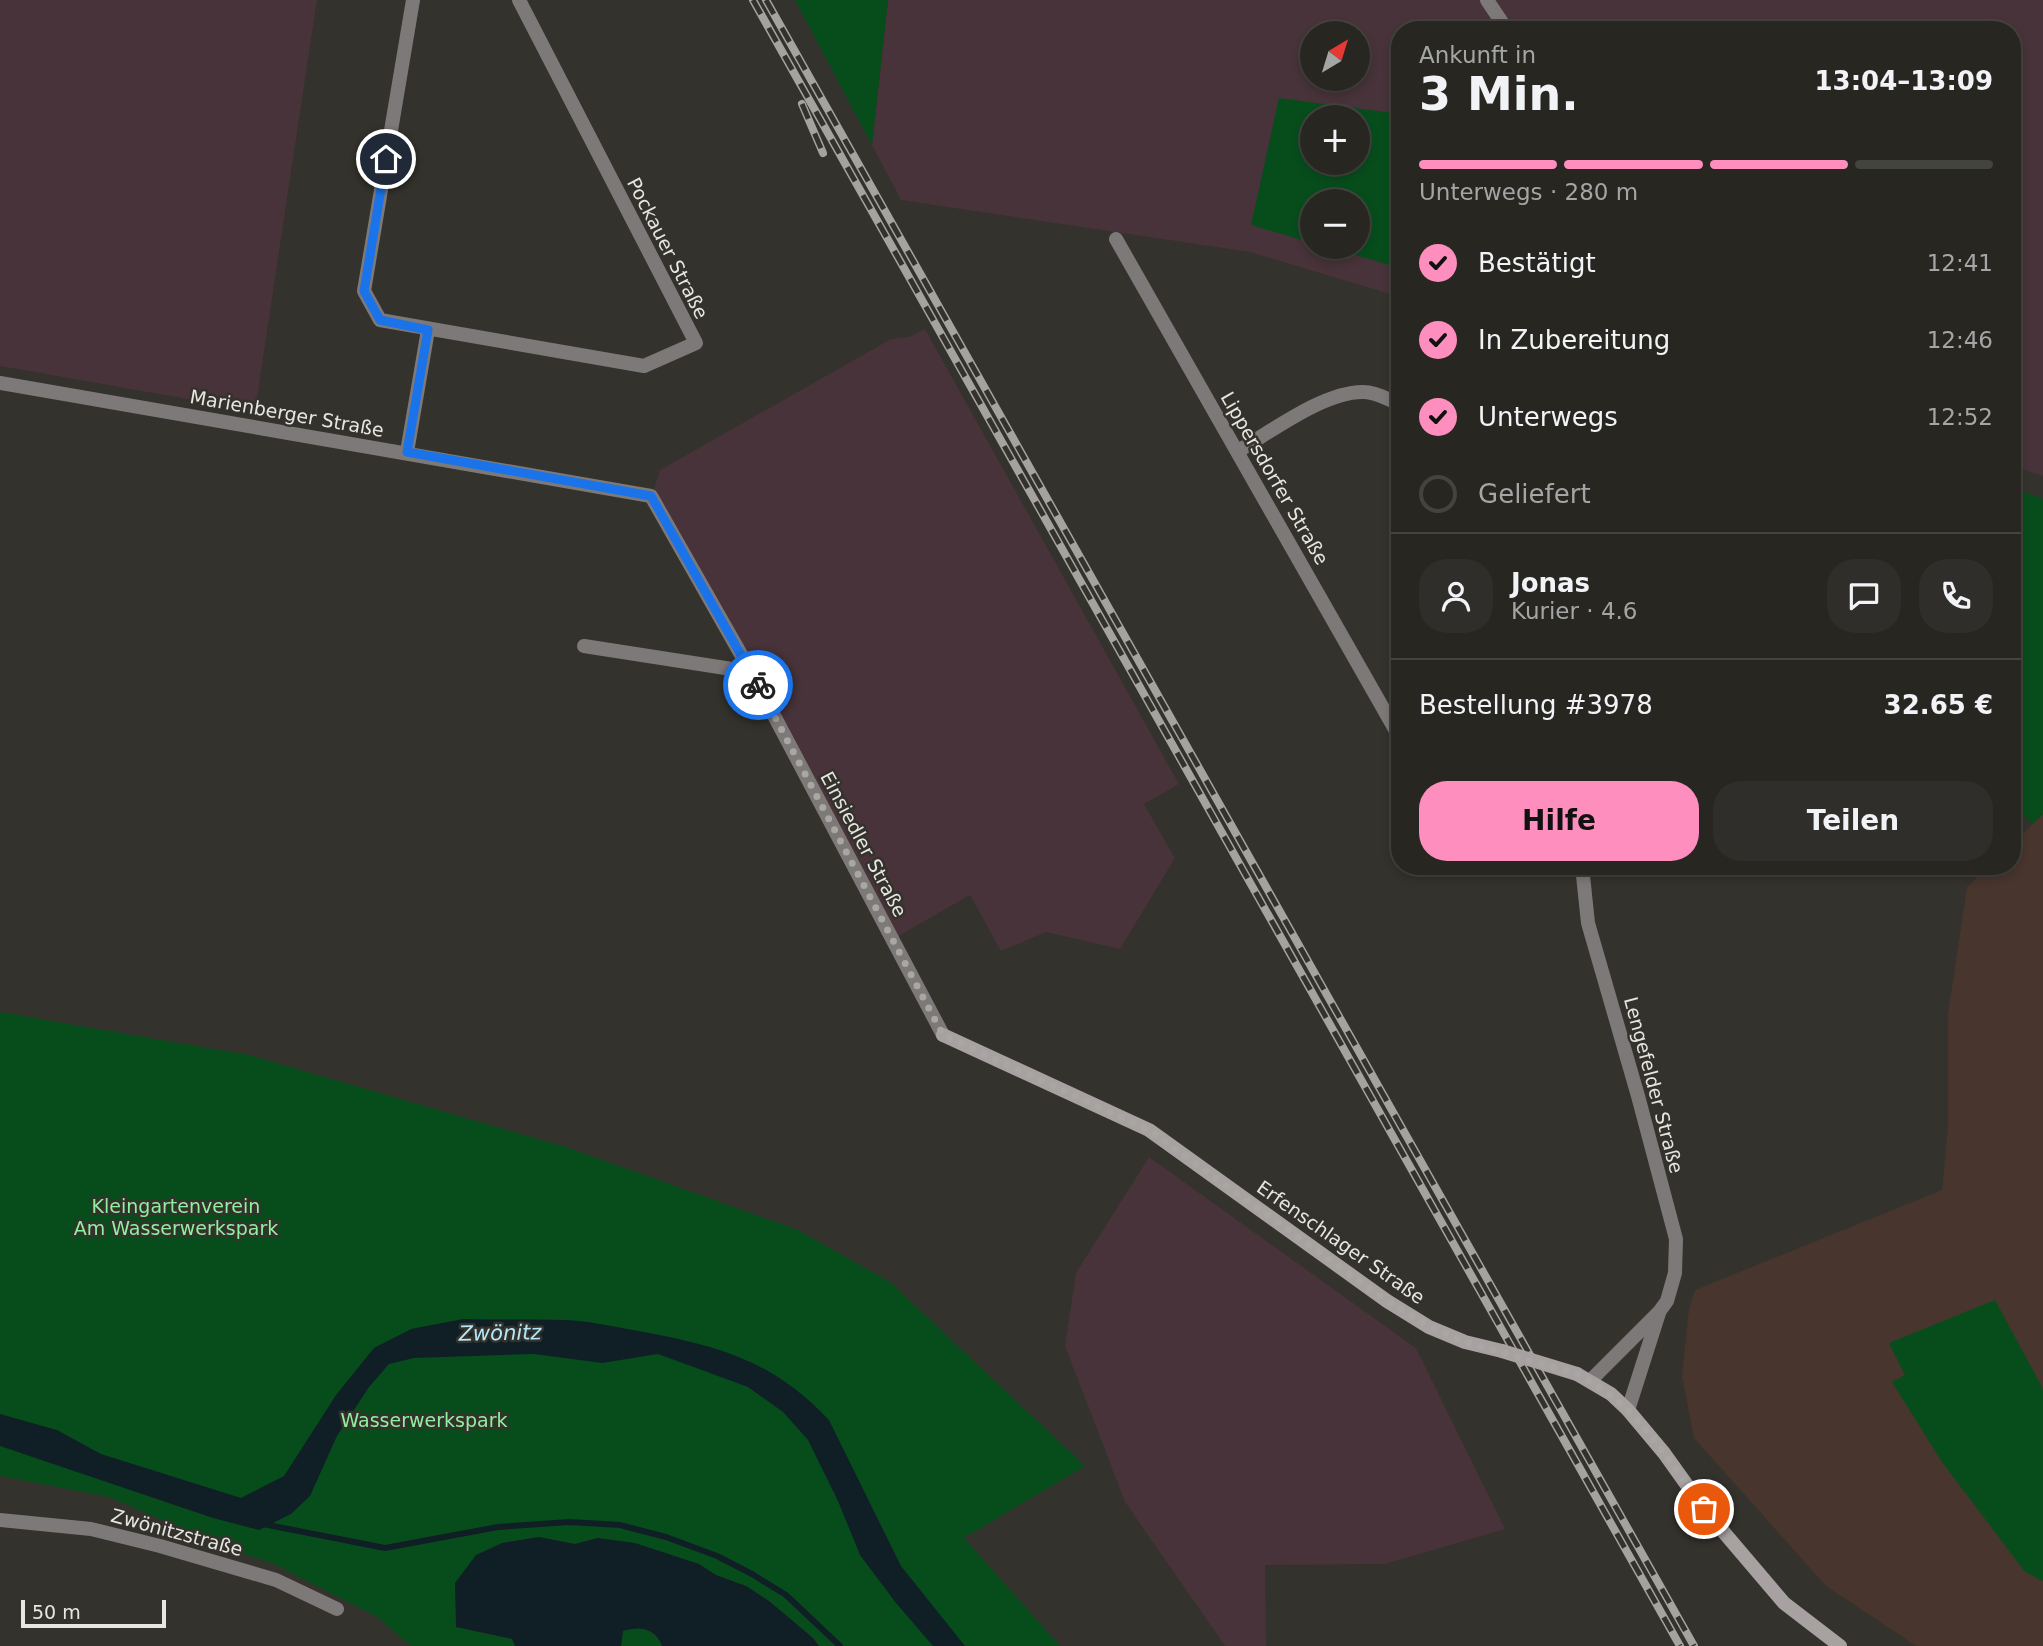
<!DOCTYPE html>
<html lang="de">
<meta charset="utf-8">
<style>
:root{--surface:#272621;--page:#2f2e2a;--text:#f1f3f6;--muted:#a4a5a5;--line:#43433f;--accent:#fd8ebe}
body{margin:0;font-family:"DejaVu Sans",sans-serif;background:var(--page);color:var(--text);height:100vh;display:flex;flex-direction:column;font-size:26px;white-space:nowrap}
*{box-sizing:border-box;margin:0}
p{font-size:23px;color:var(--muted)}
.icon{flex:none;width:38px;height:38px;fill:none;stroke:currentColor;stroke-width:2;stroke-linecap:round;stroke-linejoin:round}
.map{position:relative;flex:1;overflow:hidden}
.drawer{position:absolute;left:1391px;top:21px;width:630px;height:854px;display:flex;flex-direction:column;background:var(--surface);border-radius:28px;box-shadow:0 4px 10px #0003,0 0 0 2px var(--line)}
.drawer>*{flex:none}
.needle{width:46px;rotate:38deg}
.buttons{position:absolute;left:1300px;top:21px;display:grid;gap:14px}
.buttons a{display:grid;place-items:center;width:70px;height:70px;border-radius:50%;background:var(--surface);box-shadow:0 4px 10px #0003,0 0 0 2px var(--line);font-size:35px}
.scale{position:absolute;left:21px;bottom:18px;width:145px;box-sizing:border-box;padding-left:7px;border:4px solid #e7e6e2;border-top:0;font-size:19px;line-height:24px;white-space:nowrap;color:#e7e6e2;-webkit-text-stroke:5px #34322c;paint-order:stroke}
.pin{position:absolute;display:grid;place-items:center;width:60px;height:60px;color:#fff;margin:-30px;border:4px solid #fff;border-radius:50%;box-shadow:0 2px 7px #0007}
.courier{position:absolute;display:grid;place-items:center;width:70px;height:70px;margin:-35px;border:5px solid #1a73e8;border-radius:50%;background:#fff;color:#222;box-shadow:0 2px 9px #0007}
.headline em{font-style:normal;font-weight:800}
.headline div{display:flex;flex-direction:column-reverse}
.headline{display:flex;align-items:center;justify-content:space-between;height:119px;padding:0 28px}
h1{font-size:46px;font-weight:800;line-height:52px}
.bar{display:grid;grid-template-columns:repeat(4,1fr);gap:10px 7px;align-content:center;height:84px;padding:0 28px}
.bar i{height:9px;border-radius:5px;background:var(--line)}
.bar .current{background:var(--accent)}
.bar p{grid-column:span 4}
.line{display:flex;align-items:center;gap:18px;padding:0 28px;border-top:2px solid var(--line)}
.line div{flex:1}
.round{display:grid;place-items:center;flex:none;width:74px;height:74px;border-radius:28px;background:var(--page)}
ol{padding:0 28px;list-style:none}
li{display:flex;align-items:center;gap:21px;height:77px}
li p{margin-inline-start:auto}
li .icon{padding:7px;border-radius:50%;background:var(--accent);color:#111;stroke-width:4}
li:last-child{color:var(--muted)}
li i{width:38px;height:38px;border:4px solid var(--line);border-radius:50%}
.cta{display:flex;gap:14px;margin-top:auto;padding:14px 28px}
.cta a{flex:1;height:80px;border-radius:28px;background:var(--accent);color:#111;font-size:28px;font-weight:800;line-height:80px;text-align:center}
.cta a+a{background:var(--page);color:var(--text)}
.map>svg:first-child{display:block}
</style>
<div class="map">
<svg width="2043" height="1646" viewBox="0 0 2043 1646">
<rect width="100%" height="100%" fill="#34322c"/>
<g fill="#473339" fill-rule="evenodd">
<polygon points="0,0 317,0 255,411 0,366"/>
<path d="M888,0H2043V476L2013,466L2012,30H1400V297L1250,252L901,200L872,145ZM1312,33H1358V79H1312ZM1312,117H1358V163H1312ZM1312,201H1358V247H1312Z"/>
<polygon points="925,329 1179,784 1144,804 1175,858 1120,949 1046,932 1001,951 970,895 895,938 652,495 660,470 891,339 909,337"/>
<polygon points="1149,1157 1416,1348 1505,1529 1385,1564 1265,1565 1266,1646 1225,1646 1125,1502 1065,1346 1076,1273"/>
</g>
<polygon fill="#48352d" points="2043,814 2043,1646 1916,1646 1826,1586 1694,1438 1682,1376 1689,1308 1695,1290 1942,1190 1948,1127 1948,1014 1967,887 1989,866 2012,866 2013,843"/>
<g fill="#074d1c" fill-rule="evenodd">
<polygon points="795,0 888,0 872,145"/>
<path d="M1279,98L1400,114V268L1327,247H1358V201H1312V243L1251,225ZM1312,117H1358V163H1312Z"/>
<polygon points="2012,488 2043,499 2043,814 2032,824 2013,804"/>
<polygon points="0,1012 249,1055 566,1147 798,1230 890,1282 1085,1466 964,1538 1060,1646 819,1646 813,1638 769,1601 746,1586 716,1575 699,1564 598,1538 575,1544 539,1537 502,1543 472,1631 512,1639 515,1646 411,1646 377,1617 274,1564 226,1548 109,1497 0,1476"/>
<polygon points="1995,1300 2043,1389 2043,1581 2025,1572 1942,1462 1892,1382 1905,1375 1889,1343"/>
<path d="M639,1626C649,1629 658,1636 662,1646H621L623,1630Z"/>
</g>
<g fill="#101f25">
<path d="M463,1319C497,1320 531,1319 565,1320C590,1321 615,1327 639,1331C719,1346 772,1360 829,1420L901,1566L965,1646H933L896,1603L860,1555L838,1501L808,1440L783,1412L748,1387L658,1354L602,1363L534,1354L414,1358L389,1364L369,1387L337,1436L310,1496L291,1514L259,1530L213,1518L0,1446V1414L57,1430L101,1454L241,1498L284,1476L336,1395L374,1348L411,1329Z"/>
<path d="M539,1537L575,1544L598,1538L635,1543L699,1564L716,1575L746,1586L769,1601L813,1638L819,1646H662C655,1627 639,1626 623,1631L621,1646H515L512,1639L456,1627L455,1583L476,1555L502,1543Z"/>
</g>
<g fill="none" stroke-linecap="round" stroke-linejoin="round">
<polyline stroke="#101f25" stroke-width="6" points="263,1524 385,1548 498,1527 569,1522 620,1525 666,1537 717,1556 752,1574 786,1595 840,1646"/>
<g stroke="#7d7979" stroke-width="14">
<polyline points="413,0 364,291 380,320 644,366 696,343 519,0"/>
<polyline points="1487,0 1507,30"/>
<polyline points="1116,239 1400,738"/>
<polyline points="0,383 651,496 751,672 943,1035"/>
<path d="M1238,451C1272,431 1325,391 1364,392C1376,392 1389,400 1400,404"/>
<polyline points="407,452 428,330"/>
<polyline points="584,646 751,672"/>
<polyline points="1582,866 1588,923 1638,1096 1676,1239 1675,1273 1667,1301 1659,1312 1591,1380"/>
<polyline points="1628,1410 1659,1313"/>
<polyline points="0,1520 91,1529 160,1546 276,1580 337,1609"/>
</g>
<g stroke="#a8a1a1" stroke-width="14">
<polyline points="943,1035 1149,1130 1387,1301 1429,1327 1465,1342 1502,1351"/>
<polyline points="1577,1374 1611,1394 1628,1410 1664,1453 1704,1509 1784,1603 1840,1646"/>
</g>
<g stroke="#a5a39f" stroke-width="8">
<g id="rail">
<polyline points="753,0 1680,1646"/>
<polyline points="766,0 1694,1646"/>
<polyline points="802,104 823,153"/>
</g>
</g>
<use href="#rail" stroke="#34322c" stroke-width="5" stroke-dasharray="16" stroke-linecap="butt"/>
<polyline stroke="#a8a1a1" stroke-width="14" points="1502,1351 1577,1374"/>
</g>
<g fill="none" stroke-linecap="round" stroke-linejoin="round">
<path stroke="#a8a7a2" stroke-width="7" stroke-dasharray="0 12.6" d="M758,685L943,1035L1149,1130L1387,1301L1429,1326L1465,1342L1577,1374C1633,1401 1669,1460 1704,1509"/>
<polyline stroke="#1a73e8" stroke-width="9" points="386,159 364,291 380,320 428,330 407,452 651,496 758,685"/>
</g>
<g text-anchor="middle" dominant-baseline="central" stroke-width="5" stroke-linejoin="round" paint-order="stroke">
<g font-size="19" fill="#e7e6e2" stroke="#34322c">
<text transform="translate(668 248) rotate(63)">Pockauer Straße</text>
<text transform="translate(287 413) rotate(10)">Marienberger Straße</text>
<text transform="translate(1275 478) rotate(60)">Lippersdorfer Straße</text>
<text transform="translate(864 844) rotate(62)">Einsiedler Straße</text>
<text transform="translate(1654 1085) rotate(75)">Lengefelder Straße</text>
<text transform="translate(1341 1242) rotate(35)">Erfenschlager Straße</text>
<text transform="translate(177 1532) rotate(15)">Zwönitzstraße</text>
</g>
<g font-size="19" fill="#8ff09d" stroke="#34322c">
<text x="176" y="1206">Kleingartenverein<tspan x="176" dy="22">Am Wasserwerkspark</tspan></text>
<text x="424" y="1420">Wasserwerkspark</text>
</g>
<g font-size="21" font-style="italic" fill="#b4e7fb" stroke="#34322c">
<text transform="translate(500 1333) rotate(-1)">Zwönitz</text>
</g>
</g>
</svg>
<div class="buttons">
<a><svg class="needle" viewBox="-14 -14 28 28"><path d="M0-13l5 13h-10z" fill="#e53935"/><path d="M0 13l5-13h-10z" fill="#a4a5a5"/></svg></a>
<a>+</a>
<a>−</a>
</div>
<div class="scale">50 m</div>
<div class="pin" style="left:1704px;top:1509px;background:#ea580c"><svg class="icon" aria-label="bag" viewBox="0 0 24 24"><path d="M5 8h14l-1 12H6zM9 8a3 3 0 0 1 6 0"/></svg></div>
<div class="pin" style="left:386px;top:159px;background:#1f2937"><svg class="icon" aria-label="home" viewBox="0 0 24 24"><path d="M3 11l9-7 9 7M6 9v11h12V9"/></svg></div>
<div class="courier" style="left:758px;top:685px"><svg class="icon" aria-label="bike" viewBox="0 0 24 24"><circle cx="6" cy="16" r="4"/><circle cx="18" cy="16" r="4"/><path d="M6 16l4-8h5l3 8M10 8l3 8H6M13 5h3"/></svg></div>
<section class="drawer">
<div class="headline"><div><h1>3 Min.</h1><p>Ankunft in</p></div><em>13:04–13:09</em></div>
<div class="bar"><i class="current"></i><i class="current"></i><i class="current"></i><i></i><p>Unterwegs · 280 m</p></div>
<ol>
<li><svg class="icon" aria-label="check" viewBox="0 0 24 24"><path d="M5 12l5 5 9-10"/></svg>Bestätigt<p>12:41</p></li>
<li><svg class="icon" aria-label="check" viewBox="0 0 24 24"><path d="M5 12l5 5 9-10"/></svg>In Zubereitung<p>12:46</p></li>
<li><svg class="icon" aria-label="check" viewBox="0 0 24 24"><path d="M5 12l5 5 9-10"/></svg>Unterwegs<p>12:52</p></li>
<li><i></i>Geliefert</li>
</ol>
<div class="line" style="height:126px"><a class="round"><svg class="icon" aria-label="person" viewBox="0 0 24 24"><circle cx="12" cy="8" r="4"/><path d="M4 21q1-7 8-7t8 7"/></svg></a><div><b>Jonas</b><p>Kurier · 4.6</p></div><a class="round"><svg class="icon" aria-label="chat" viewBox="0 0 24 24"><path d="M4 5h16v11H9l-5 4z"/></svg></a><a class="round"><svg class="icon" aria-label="phone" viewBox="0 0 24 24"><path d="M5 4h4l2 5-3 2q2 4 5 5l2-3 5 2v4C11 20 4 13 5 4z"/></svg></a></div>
<div class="line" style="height:91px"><div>Bestellung #3978</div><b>32.65 €</b></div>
<div class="cta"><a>Hilfe</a><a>Teilen</a></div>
</section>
</div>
